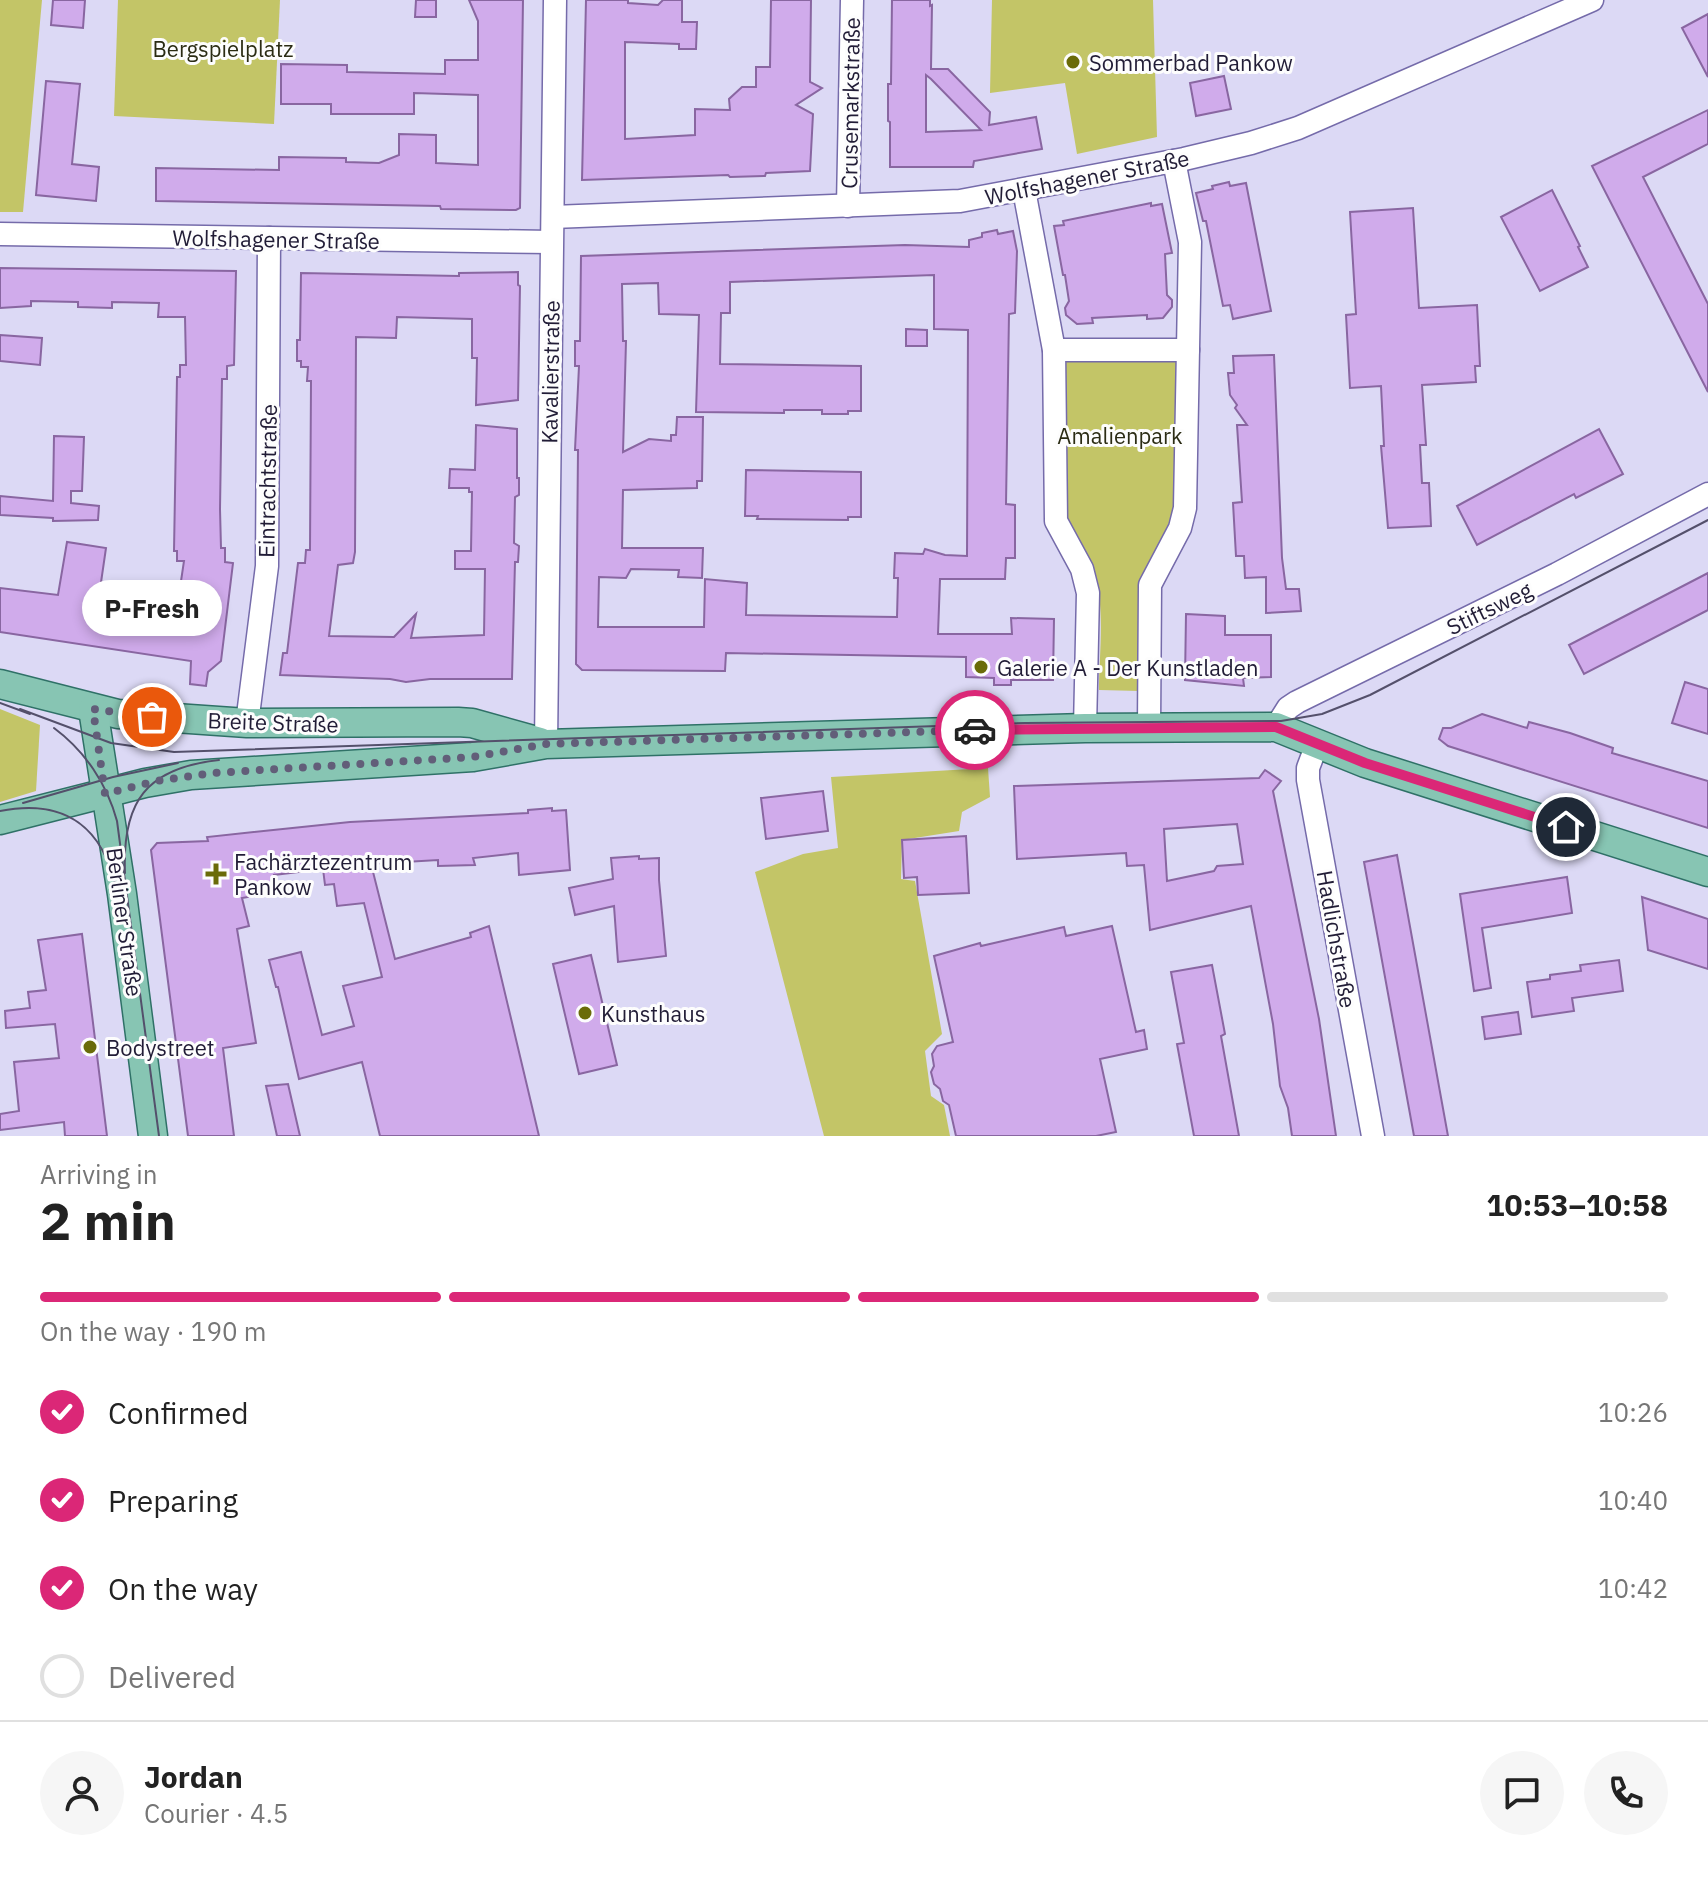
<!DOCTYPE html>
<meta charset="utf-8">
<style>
:root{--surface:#fff;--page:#f6f6f6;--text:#222;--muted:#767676;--line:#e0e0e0;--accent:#db2777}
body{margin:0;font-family:"IBM Plex Sans",sans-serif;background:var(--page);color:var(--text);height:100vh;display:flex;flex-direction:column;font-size:30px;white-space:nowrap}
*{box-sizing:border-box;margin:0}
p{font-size:26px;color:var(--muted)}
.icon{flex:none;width:44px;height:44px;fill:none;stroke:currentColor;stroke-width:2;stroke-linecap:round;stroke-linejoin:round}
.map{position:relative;height:1136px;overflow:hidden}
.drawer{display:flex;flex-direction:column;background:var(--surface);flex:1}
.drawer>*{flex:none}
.pin{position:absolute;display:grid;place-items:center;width:68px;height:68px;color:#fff;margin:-34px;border:4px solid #fff;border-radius:50%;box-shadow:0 2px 8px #0007}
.courier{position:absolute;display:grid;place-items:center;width:80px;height:80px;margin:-40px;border:6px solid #db2777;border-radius:50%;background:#fff;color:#222;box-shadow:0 2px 10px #0007}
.bubble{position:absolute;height:56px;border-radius:28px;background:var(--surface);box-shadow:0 4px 12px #0003;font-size:26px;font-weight:700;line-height:56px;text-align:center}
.headline em{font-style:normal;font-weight:700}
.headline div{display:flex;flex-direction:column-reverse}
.headline{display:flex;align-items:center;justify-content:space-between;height:136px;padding:0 40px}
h1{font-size:52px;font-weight:700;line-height:60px}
.bar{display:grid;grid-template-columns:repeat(4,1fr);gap:12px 8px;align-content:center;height:96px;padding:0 40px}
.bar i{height:10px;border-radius:6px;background:var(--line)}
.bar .selected{background:var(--accent)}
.bar p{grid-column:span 4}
.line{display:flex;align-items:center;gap:20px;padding:0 40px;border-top:2px solid var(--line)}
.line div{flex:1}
.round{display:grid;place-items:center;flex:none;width:84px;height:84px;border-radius:42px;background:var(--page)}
ol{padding:0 40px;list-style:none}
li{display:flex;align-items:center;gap:24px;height:88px}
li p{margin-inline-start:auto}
li .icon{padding:8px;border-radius:50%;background:var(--accent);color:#fff;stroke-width:4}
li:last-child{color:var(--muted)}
li i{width:44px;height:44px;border:4px solid var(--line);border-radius:50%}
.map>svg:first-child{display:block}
</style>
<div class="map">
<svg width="1708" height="1136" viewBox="0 0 1708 1136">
<rect width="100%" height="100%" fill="#dcd9f5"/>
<g fill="#c3c567">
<polygon points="0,0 42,0 23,212 0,212"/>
<polygon points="118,0 280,0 274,124 114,116"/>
<polygon points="992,0 1153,0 1157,137 1077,154 1065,83 990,93"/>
<path d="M1178,361V509L1140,691L1099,690C1099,655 1106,603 1093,571C1085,549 1071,531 1064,509V362Z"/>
<polygon points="0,709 40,725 36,791 0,802"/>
<polygon points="988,768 990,797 962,812 959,831 902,840 901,879 915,881 942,1034 925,1051 931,1096 944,1105 950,1136 824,1136 755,872 803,854 838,848 831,777"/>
</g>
<g fill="#d0abeb" stroke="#8966a1" stroke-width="2" fill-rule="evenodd">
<polygon points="53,0 85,0 83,28 51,25"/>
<polygon points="416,0 436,0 436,17 415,17"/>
<polygon points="469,0 523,0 520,208 516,210 441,209 440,206 156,201 156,168 279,170 279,157 346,158 346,162 379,163 399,155 399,134 436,135 436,163 478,165 478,95 414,93 414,114 331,114 331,104 281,104 281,64 347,65 347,72 445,74 445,60 478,60 478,21"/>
<polygon points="586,0 628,0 628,3 658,5 663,0 682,0 682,22 697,22 696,49 679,49 679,44 625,42 625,139 695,135 695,109 730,110 729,99 742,87 756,87 756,67 770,67 771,0 811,0 810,82 822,88 796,105 813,114 810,171 766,173 765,176 730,177 728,175 582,180"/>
<path d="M892,0H930V6L932,5L931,69H948L990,112L989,125L1036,117L1042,149L974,161L973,167H890V122L888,121V84H891ZM926,75L931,79L981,130L926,132Z"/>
<polygon points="1708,14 1708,77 1682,28"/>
<polygon points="1224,76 1231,109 1196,116 1190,83"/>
<polygon points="46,81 80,84 72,164 99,167 96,201 36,195"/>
<polygon points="1708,110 1708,144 1643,177 1708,304 1708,392 1592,166"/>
<polygon points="1229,182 1230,186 1246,183 1271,311 1233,319 1230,305 1223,306 1206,221 1203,221 1196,193 1213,189 1212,186"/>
<polygon points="1552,190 1580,246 1578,247 1588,267 1540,291 1501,217"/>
<polygon points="1151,203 1151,206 1162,204 1172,253 1165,254 1167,295 1172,300 1172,307 1163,318 1147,319 1147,315 1092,318 1093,323 1077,324 1066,315 1065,308 1069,301 1065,275 1063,275 1054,226 1064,225 1063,221"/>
<polygon points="1413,208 1419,308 1477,305 1480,366 1475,366 1476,382 1422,385 1426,445 1420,445 1422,483 1429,483 1431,526 1388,528 1381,446 1384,446 1381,386 1350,388 1346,315 1356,314 1350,212"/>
<path d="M997,230L998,234L1013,231L1017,251L1015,313L1009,314L1006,504L1015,505V558H1006L1005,579H940L938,634H1012L1011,618L1054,619L1053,680H1011V685H994V678L966,677V657L726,653L725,671L582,670L576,664L578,450H575L579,366H575V341H580L581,256L905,245L969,247V240L982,237V233ZM934,275V329L968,330L967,556L945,555L925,549L923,554L895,553L894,578H898L897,617L746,615L747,583L705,579L704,627H598L599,577L626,578L631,569L679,570L678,577L702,578L703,548H622L623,490L697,488V481H702L703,417H677L676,435H671V441L649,439L623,452L626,341H623L622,284L658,283L659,314L699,315L696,412L784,413V410H822V414H848V411H861V366L720,364L721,313H730V282Z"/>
<polygon points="0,268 236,271 234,365 227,366 227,379 222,379 220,509 221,548 225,548 225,562 233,563 221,661 208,672 206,686 190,684 191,661 0,632 0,588 58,595 67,542 106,548 98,603 138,610 140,600 177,608 184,561 177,561 177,551 174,551 177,377 180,377 180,365 186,365 185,317 158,317 159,303 112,302 112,308 78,307 78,302 31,301 31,306 0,308"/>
<polygon points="518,272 518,285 520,286 518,400 476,405 477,358 472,358 472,319 397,317 396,338 356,337 355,552 353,563 338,565 329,636 394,637 416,614 411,638 484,635 485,569 455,569 455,551 471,551 472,492 469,492 469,488 449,488 450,469 475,470 476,425 517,429 517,478 519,478 519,495 515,497 514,543 519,546 518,562 515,562 512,679 430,679 406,682 390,679 280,675 283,653 287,653 298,563 305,563 306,550 310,550 311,381 307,381 308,367 301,367 301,361 297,361 297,340 300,340 301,273 459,276 459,273"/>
<polygon points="906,329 927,330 927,346 906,346"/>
<polygon points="0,335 42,338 40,365 0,361"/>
<polygon points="1274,355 1282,558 1286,589 1299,589 1301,611 1266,613 1266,577 1245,578 1244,556 1236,556 1233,503 1242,502 1237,425 1247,425 1235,408 1237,405 1230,395 1228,373 1234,373 1233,356"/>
<polygon points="1599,429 1623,474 1576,498 1574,494 1477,545 1457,506"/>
<polygon points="54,436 84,437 82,491 71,491 71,503 99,506 98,520 53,521 53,518 0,515 0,496 53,501"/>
<polygon points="746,470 861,472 861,517 848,517 848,520 757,519 758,516 745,516"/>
<polygon points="1708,573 1708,610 1584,674 1569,645"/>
<polygon points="1186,614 1225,616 1225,635 1271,635 1271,677 1243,678 1244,686 1185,680"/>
<polygon points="1685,682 1708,689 1708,734 1672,723"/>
<polygon points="1482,714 1527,728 1529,722 1570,733 1613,748 1612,753 1708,781 1708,828 1448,746 1439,739 1443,728 1451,728"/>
<path d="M1265,770L1281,781L1273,791L1319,1019L1336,1136H1292L1288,1108L1280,1086L1273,1024L1251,906L1150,930L1144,865L1127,866L1126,853L1017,859L1014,786L1259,778ZM1237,824L1243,864L1217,866L1214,871L1167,881L1164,829Z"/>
<polygon points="823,791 828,831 766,839 761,798"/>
<polygon points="552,808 552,811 566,810 570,870 519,875 518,853 473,858 475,865 438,866 438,860 371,864 395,959 471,937 470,933 489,926 539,1136 380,1136 362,1062 299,1079 278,987 276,987 269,960 301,952 322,1035 354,1026 343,986 382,977 364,903 337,906 334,884 325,885 323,869 274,875 275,889 247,892 248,897 242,898 249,926 237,929 256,1043 223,1048 234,1136 188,1136 151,850 157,843 208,841 207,837 350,822 528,813 528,810"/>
<polygon points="966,836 969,893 918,895 917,877 904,878 902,840"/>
<polygon points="1397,855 1448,1136 1414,1136 1364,862"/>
<polygon points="639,856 639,859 659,858 659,880 666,956 618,962 614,906 575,915 569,888 613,879 611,858"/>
<polygon points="1567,877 1572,913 1482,928 1491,988 1474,991 1460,894"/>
<polygon points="1642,897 1708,919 1708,969 1648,950"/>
<polygon points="1112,926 1136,1032 1144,1030 1147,1049 1100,1059 1116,1132 1096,1136 956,1136 949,1105 943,1101 940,1089 934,1084 931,1072 934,1066 932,1054 937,1046 953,1042 934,956 980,943 981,946 1064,927 1066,936"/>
<polygon points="82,934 107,1136 65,1136 64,1122 0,1130 0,1114 19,1111 14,1062 59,1058 55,1024 6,1028 5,1011 30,1008 28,992 46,990 38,940"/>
<polygon points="591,955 617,1065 579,1074 553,964"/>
<polygon points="1619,960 1623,991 1572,998 1574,1011 1532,1017 1527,982 1550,979 1550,975 1581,971 1580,965"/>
<polygon points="1212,965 1225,1034 1221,1036 1239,1136 1194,1136 1177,1044 1184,1043 1171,972"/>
<polygon points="1518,1012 1521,1034 1485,1039 1482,1017"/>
<polygon points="288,1084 300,1136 277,1136 266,1086"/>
</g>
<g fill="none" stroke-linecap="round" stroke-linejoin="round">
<g stroke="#756baa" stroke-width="25">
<g id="minor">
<polyline points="1024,190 1054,350 1056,521 1082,569 1088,593 1085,728"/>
<polyline points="848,206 852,0"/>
<polyline points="553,217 960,201 1184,159 1251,143 1298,128 1592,0"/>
<polyline points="0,234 551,242"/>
<polyline points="1054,350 1188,350"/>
<polyline points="247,723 267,566 269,238"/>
<polyline points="1149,727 1150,585 1180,528 1185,508 1190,242 1174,161"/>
<polyline points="1276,727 1288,708 1297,702 1557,574 1708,494"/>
<polyline points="546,744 555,0"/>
<polyline points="1317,744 1308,768 1308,780 1373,1136"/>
</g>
</g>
<g stroke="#2f7167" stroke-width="31">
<g id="major">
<polyline points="0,684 118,714 247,723 458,722 472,723 540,742"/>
<polyline points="93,709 122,894 153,1136"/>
<polyline points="0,820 145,783 191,775 473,757 546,744 1085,728 1276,727 1365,763 1708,872"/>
</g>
</g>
<use href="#minor" stroke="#fff" stroke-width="22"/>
<use href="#major" stroke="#87c5b3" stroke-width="28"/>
<g stroke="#54506b" stroke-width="2">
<polyline points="0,703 30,714"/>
<polyline points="20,709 111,743 174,752 1025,723 1281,721 1322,714 1370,695 1708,520"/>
<path d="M54,728C85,751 107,784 117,821L159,1136"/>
<polyline points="23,803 113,777 178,763"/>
<path d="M0,811C66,798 104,828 117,892"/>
<path d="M125,873C122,802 146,768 219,760"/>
</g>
</g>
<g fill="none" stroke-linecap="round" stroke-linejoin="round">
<polyline stroke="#625e79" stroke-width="8" stroke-dasharray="0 14.4" points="152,717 93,709 105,794 156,781 213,773 473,757 546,744 975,730"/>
<polyline stroke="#db2777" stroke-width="10" points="975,730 1276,727 1365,763 1566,827"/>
</g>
<g fill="#6a6b09" stroke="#fdfdfd" stroke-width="3">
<circle cx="1073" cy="62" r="8"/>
<circle cx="981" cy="667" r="8"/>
<path d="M212 862h8v8h8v8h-8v8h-8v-8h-8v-8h8z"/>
<circle cx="585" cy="1013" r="8"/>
<circle cx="90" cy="1047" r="8"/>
</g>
<g text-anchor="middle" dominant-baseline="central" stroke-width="6" stroke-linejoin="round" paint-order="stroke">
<g font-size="22" fill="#2b2c14" stroke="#fdfdfd">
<text x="223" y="48">Bergspielplatz</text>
<text x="1120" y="435">Amalienpark</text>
</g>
<g font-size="22" fill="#211c36" stroke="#fdfdfd" text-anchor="start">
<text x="1089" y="62">Sommerbad Pankow</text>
<text x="997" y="667">Galerie A - Der Kunstladen</text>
<text x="234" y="861">Fachärztezentrum<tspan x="234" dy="25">Pankow</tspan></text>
<text x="601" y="1013">Kunsthaus</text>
<text x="106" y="1047">Bodystreet</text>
</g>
<g font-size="22" fill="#211c36" stroke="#fdfdfd">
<text transform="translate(850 103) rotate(-89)">Crusemarkstraße</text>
<text transform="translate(1087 177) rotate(-11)">Wolfshagener Straße</text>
<text transform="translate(276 239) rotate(1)">Wolfshagener Straße</text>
<text transform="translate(550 372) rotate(-89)">Kavalierstraße</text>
<text transform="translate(267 481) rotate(-89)">Eintrachtstraße</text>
<text transform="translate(1489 608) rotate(-26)">Stiftsweg</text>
<text transform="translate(273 722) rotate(2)">Breite Straße</text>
<text transform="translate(125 922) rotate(82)">Berliner Straße</text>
<text transform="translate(1337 939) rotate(80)">Hadlichstraße</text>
</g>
</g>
</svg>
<div class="pin" style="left:152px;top:717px;background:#ea580c"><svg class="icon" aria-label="bag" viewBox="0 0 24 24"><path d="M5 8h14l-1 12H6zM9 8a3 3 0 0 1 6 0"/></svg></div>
<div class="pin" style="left:1566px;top:827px;background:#1f2937"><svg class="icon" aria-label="home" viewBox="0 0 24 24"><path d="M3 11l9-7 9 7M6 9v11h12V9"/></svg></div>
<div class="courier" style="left:975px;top:730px"><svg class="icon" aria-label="car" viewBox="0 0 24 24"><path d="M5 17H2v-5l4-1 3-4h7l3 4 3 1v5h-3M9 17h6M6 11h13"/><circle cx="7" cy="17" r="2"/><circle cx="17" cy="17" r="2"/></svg></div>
<div class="bubble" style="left:82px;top:580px;width:140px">P-Fresh</div>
</div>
<section class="drawer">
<div class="headline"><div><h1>2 min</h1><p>Arriving in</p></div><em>10:53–10:58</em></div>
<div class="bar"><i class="selected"></i><i class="selected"></i><i class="selected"></i><i></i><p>On the way · 190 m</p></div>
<ol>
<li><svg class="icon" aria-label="check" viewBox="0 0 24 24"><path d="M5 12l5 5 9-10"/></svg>Confirmed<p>10:26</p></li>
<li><svg class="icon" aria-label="check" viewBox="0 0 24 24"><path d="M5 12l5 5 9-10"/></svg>Preparing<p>10:40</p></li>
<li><svg class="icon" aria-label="check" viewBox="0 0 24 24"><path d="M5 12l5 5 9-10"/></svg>On the way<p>10:42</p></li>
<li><i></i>Delivered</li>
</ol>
<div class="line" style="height:144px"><a class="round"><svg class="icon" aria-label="person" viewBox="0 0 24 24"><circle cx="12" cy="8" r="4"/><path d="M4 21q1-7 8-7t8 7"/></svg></a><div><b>Jordan</b><p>Courier · 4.5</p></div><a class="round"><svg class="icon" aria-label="chat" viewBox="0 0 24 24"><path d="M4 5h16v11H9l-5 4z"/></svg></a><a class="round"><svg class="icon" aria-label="phone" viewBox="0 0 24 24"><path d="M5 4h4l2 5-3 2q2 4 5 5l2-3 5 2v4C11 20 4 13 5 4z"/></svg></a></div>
</section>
